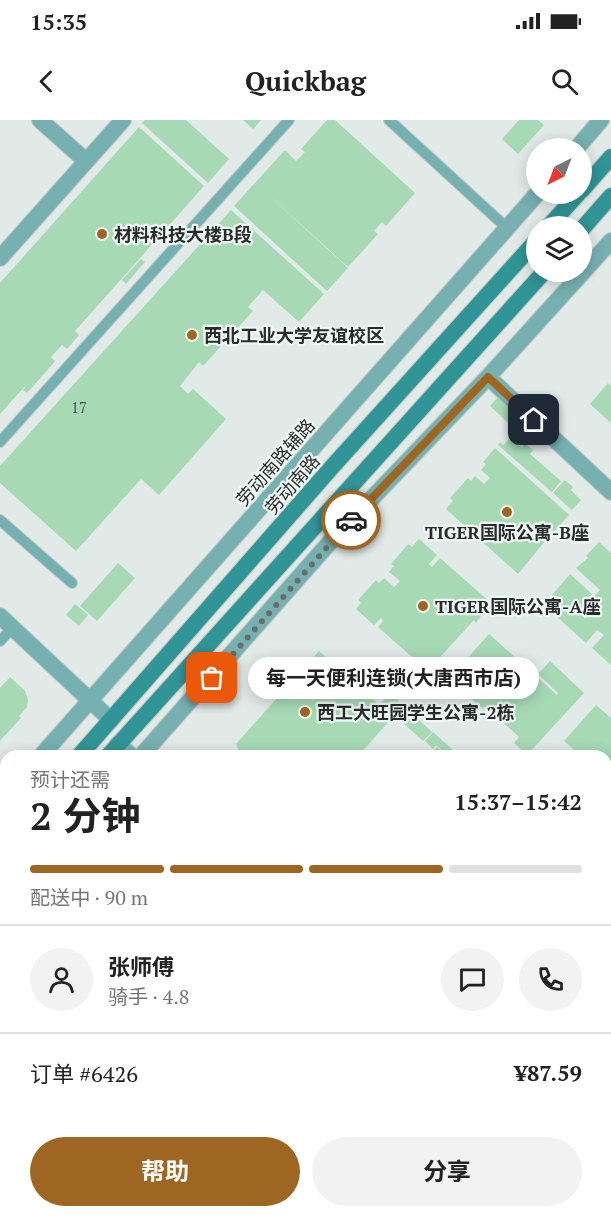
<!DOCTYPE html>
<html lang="zh">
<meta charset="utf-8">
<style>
:root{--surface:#fff;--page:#f2f2f2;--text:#222;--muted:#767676;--line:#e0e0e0;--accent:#9e6622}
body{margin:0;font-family:"PT Serif","Noto Sans SC",serif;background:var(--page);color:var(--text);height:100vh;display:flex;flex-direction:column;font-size:22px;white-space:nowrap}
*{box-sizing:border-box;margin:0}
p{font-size:20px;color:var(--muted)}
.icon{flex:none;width:33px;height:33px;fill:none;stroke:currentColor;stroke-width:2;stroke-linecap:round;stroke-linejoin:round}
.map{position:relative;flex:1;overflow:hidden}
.drawer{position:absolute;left:0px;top:630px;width:612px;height:468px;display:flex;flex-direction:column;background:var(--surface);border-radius:18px 18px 0 0;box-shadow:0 3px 15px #0003}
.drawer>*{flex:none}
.needle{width:39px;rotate:222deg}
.fabs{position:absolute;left:526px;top:18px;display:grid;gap:12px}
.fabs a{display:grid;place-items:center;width:66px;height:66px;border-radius:50%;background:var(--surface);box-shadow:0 3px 15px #0003;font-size:30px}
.pin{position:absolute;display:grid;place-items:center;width:51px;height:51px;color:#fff;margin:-26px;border-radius:12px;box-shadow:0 3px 9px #0006}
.courier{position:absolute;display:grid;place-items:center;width:60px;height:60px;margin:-30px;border:4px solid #9e6622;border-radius:50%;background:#fff;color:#222;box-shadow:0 2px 8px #0007}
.bubble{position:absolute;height:42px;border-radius:21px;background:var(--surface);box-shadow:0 3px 15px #0003;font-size:20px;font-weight:700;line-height:42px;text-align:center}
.headline em{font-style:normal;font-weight:700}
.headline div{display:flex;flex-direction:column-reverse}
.headline{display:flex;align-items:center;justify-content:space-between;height:102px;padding:0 30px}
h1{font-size:39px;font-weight:700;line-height:45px}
.bar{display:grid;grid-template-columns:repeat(4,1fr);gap:9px 6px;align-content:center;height:72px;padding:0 30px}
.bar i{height:8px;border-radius:4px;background:var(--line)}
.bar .current{background:var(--accent)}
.bar p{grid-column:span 4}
.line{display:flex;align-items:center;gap:15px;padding:0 30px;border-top:2px solid var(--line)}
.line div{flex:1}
.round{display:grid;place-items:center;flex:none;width:63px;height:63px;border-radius:32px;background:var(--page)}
.action{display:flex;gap:12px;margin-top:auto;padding:12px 30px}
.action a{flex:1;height:69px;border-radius:36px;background:var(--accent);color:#fff;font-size:24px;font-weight:700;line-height:69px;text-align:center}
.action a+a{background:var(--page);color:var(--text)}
.status{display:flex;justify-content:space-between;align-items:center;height:42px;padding:0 30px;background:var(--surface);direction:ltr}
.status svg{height:16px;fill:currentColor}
header{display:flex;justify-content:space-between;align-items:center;height:78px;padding:0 30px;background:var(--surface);font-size:27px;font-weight:700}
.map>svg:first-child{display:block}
</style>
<div class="status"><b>15:35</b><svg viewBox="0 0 49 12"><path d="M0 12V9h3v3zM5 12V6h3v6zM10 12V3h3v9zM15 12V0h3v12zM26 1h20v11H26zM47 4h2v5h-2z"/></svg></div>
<header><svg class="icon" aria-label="back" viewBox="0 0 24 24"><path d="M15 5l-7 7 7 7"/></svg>Quickbag<svg class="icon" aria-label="search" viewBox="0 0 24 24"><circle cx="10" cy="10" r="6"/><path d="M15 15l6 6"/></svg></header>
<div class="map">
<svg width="611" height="1098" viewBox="0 0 611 1098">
<rect width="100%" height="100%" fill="#e1eae7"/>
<g fill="#a7d9b5">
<polygon points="145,0 186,0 229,39 208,63 142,3"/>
<polygon points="243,0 261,0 253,9"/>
<polygon points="327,0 335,0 415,73 386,106 382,102 374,111 378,114 348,147 263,70 348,148 327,171 234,86 285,30 296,41 305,32 301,29"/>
<polygon points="519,0 538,0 544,5 518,34 502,19"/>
<polygon points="139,7 204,66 75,211 79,215 67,229 62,225 51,237 55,241 52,245 27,273 23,270 27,264 0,294 0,163"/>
<polygon points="231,90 324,174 299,202 263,170 248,187 253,191 203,246 199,242 180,266 188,274 193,269 226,299 159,375 141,359 76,431 0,363 0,346"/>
<polygon points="141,139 145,142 126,164 122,160"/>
<polygon points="608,263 611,266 611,303 590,284"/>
<polygon points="498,277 525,300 516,310 490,286"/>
<polygon points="511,317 522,327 525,323 533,330 530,334 561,361 552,372 498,325 500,322 503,325"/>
<polygon points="495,328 569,395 552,414 542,405 536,411 546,420 518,454 446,389 453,381 450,378 468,358 471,361 475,356 484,364 490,358 481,350 486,344 483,342"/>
<polygon points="565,360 573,367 571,370 581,380 572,390 553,373"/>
<polygon points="419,419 437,435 429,444 432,447 440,438 490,482 476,503 474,500 441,536 444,539 435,549 432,547 428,551 378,507 383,501 381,498 374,505 356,489 361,483 358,480 376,460 379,463 384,458 394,467 400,461 389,452 394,446 391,444 408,424 412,427"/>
<polygon points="599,422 611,433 611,545 592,528 604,515 597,510 586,523 546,487 555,477 552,475 570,454 594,476 600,470 576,448 588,438 586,436"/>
<polygon points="118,443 135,458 97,501 80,486"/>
<polygon points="75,484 88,495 79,506 66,495"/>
<polygon points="489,514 557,575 558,573 538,554 550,541 584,573 527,635 514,623 519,617 485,586 483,589 449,559"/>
<polygon points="319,531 393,597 358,636 241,636 236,624"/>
<polygon points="10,557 25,571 28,580 27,587 19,596 21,598 0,621 0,568"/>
<polygon points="390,573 432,612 423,621 381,583"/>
<polygon points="596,585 611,598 611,686 606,682 606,662 609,662 606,659 606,636 581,636 564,621"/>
<polygon points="433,612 453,630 447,635 436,625 433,629 425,621"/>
<polygon points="437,627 446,636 428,636"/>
<polygon points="606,771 611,775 611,835 609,838 606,835"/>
<polygon points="611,862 611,981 606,977 606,867"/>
<polygon points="6,924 6,988 0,983 0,931"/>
<polygon points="0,1033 6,1038 6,1086 3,1089 0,1087"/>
<polygon points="21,1092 66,1092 73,1098 22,1098 24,1095"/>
<polygon points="119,1092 162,1092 169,1098 125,1098"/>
<polygon points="192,1092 222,1092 217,1098 199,1098"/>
<polygon points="271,1092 603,1092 610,1098 266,1098"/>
</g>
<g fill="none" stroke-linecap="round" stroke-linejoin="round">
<g stroke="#c0c8c5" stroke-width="12">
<g id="service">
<polyline points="389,0 507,108"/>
<polyline points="0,322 289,0"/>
<polyline points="0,400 72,463"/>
<polyline points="0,521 12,508"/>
</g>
</g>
<g stroke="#c0c8c5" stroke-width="18">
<g id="minor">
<polyline points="40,0 86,41"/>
<polyline points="577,28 601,0"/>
<polyline points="0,138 123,0"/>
<polyline points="0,496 111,600"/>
<polyline points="41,636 537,74"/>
<polyline points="141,636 331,421 488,257 611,121"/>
<polyline points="0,683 6,676"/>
<polyline points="0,796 6,789"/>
</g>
</g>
<g stroke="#c0c8c5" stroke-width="18">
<g id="tertiary">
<polyline points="488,257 611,372"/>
<polyline points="118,624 132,636"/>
<polyline points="606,1058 611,1062"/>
</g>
</g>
<g stroke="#c0c8c5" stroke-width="18">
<g id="secondary">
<polyline points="582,70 611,37"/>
<polyline points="549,106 578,74"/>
<polyline points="582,109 611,76"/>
<polyline points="79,636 332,347 537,120"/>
<polyline points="108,636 544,152"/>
<polyline points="0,724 6,717"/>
<polyline points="0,755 6,748"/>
</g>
</g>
<use href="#service" stroke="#77b0b1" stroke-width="10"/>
<use href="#minor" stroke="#77b0b1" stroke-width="16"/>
<use href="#tertiary" stroke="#77b0b1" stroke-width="16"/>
<use href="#secondary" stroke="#319496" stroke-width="16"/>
</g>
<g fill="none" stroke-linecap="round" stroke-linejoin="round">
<polyline stroke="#696e6d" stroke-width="6" stroke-dasharray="0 10.8" points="212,558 351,400"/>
<polyline stroke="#9e6622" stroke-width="8" points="351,400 488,257 534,300"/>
</g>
<g fill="#9e6622" stroke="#eef7f4" stroke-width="2">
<circle cx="102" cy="114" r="6"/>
<circle cx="192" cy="215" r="6"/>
<circle cx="507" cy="392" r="6"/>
<circle cx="423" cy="486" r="6"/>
<circle cx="305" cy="592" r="6"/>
</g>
<g text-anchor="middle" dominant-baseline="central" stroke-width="4.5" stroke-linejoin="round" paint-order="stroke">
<g font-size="15" fill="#48574e">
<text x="79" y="287">17</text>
</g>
<g font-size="18" font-weight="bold" fill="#292c2b" stroke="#eef7f4" text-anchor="start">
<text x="114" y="114">材料科技大楼B段</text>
<text x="204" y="215">西北工业大学友谊校区</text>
<text x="507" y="412" text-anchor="middle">TIGER国际公寓-B座</text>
<text x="435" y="486">TIGER国际公寓-A座</text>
<text x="317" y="592">西工大旺园学生公寓-2栋</text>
</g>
<g font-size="18" fill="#292c2b" stroke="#eef7f4">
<text transform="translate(275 342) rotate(-49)">劳动南路辅路</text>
<text transform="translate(292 364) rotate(-49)">劳动南路</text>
</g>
</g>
</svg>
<div class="fabs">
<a><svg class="needle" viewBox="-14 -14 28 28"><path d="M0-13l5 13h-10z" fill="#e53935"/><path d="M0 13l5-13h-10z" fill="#767676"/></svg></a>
<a><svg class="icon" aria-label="layers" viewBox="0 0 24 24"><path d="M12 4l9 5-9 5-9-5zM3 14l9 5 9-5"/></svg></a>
</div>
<div class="pin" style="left:212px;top:558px;background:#ea580c"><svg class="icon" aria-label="bag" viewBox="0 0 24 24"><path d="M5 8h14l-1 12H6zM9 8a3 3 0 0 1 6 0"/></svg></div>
<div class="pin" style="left:534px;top:300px;background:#1f2937"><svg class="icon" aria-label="home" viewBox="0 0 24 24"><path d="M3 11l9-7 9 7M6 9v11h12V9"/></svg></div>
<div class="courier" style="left:351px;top:400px"><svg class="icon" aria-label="car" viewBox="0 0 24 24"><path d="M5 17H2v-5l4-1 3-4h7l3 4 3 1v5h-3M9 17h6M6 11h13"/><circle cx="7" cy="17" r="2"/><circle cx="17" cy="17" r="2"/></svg></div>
<div class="bubble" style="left:248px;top:537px;width:291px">每一天便利连锁(大唐西市店)</div>
<section class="drawer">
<div class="headline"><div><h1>2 分钟</h1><p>预计还需</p></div><em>15:37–15:42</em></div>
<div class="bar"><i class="current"></i><i class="current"></i><i class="current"></i><i></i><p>配送中 · 90 m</p></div>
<div class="line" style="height:108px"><a class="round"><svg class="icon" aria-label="person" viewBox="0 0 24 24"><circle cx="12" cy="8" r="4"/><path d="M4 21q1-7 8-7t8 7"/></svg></a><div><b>张师傅</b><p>骑手 · 4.8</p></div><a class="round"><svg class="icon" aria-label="chat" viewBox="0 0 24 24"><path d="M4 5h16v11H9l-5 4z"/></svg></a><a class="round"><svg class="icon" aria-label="phone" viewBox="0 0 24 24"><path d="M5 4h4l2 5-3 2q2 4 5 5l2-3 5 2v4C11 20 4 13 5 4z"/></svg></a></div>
<div class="line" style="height:78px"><div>订单 #6426</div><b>¥87.59</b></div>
<div class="action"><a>帮助</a><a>分享</a></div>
</section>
</div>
